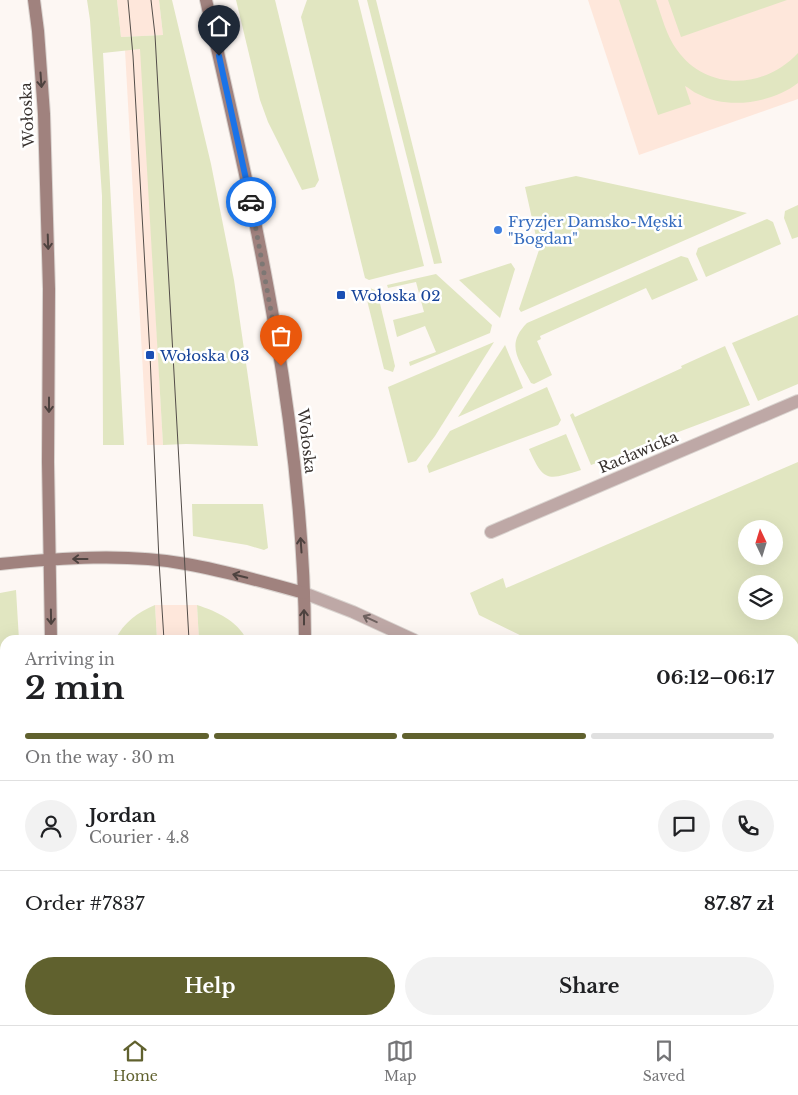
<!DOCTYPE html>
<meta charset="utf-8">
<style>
:root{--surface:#fff;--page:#f2f2f2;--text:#202124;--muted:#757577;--line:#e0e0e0;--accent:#60612e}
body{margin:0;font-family:"Libre Baskerville",serif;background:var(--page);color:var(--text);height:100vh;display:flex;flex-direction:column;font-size:19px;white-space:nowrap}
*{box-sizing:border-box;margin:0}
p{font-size:16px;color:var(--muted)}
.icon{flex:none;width:28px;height:28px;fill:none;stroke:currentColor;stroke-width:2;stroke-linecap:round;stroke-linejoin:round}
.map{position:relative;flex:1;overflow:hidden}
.drawer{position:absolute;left:0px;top:635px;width:799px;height:390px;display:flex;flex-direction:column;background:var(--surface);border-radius:15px 15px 0 0;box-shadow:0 5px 20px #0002}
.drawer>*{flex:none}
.needle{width:32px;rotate:356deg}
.buttons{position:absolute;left:738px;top:520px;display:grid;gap:10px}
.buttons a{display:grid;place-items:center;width:45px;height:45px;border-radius:50%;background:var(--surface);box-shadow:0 5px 20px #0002;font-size:25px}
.pin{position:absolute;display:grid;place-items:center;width:42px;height:42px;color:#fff;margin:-51px -21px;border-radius:50% 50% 50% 0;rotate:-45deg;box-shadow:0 0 5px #0007}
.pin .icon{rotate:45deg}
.courier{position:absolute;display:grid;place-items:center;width:50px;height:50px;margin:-25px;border:4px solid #1a73e8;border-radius:50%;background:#fff;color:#222;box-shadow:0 1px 6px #0007}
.summary em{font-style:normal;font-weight:700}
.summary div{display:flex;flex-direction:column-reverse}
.summary{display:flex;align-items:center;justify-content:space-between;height:85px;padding:0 25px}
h1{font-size:32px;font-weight:700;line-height:38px}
.bar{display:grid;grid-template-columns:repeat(4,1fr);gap:8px 5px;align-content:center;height:60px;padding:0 25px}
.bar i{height:6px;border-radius:4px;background:var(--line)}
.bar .selected{background:var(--accent)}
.bar p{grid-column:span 4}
.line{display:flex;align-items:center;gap:12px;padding:0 25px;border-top:1px solid var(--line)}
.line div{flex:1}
.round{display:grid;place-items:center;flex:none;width:52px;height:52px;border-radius:26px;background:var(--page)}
.primary-button{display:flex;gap:10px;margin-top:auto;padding:10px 25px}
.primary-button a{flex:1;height:58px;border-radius:30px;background:var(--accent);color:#fff;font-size:20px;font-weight:700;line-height:58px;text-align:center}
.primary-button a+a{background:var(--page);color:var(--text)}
.tab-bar{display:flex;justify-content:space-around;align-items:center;height:70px;border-top:1px solid var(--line);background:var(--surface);font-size:14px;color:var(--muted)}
.tab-bar a{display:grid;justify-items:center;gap:2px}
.tab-bar .selected{color:var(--accent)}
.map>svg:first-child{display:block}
</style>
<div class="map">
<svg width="798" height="1025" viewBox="0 0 798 1025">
<rect width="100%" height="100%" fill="#fdf7f3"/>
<g fill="#fee7db">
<polygon points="117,0 159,0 163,35 121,37"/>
<polygon points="588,0 798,0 798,99 639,155"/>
<polygon points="141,49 163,445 147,445 125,50"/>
<polygon points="155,605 197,605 199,640 157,640"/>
</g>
<g fill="#e1e6c1" fill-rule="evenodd">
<polygon points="87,0 117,0 121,37 163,35 159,0 172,0 211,164 234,280 258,446 186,444 163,445 140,49 103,53 124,445 103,445 102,196 90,20"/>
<polygon points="236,0 275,0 319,180 315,187 302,190 268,122 260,100"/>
<polygon points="307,0 358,0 424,266 369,280 365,278 301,17"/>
<polygon points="367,0 376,0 442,263 434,264"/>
<path d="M619,0H656C662,17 666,35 677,50C707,92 765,89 798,53V83C772,103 728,110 698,94C693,92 689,88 685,86L691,104L658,115Z"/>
<polygon points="668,0 787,0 681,37"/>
<polygon points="576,176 747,213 521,312 519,309 539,250 525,187"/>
<polygon points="798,205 798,237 792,239 784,218 785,211"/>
<polygon points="767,219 773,222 781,244 706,277 696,254 698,248"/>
<path d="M681,256L688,258L698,280L652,300L646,288L540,336L541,339L537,341L552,375L534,384L531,383C519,360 505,345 527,323Z"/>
<polygon points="511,263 515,269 500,318 459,280"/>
<polygon points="436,274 492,325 490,333 410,366 409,362 436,352 425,326 397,337 393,320 424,312 416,282 388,288 387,285"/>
<polygon points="370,288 377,291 395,366 393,372 384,369 366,296"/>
<polygon points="798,315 798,384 758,401 732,343"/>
<polygon points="494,342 435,436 416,461 408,463 388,387"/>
<polygon points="505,345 523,388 458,417"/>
<polygon points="725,346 750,405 591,465 570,415 573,413 575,417 682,368 681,366"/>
<polygon points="547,387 561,420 558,425 429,473 427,466 450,431"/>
<path d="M566,434L581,470C548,480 544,483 529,449Z"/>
<path d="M798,462V763L794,761V640H530L479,615L470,593L503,578L506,588ZM746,529H774V556H746ZM746,584H774V611H746Z"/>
<polygon points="192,504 263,504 268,548 264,550 247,545 193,536"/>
<polygon points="16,590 19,640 5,640 5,740 0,738 0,593"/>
<path d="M155,605L157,640H115C124,622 137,613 155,605Z"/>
<path d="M197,605C218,612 236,620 247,640H199Z"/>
<polygon points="129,1020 203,1020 203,1025 130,1025"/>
<polygon points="584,1020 762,1020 708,1025 588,1025 585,1022"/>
</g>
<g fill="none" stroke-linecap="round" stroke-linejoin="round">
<g stroke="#dad4d0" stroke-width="14">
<polyline id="minor" points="491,532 798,401"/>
</g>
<g stroke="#dad4d0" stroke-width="14">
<g id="tertiary">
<polyline points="304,593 353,612 414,640"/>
<polyline points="794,822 798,824"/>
</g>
</g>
<g stroke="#dad4d0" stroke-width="14">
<g id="secondary">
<polyline points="34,0 38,31 44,114 49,289 48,462 51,640"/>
<path d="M206,0C254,210 304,423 305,640"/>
<path d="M0,564C60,558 127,553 186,564C226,571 265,582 304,593"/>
<polyline points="0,781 5,783"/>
<polyline points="95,1020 96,1025"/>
<polyline points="300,1025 300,1020"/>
</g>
</g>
<use href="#minor" stroke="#bea8a6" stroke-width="12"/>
<use href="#tertiary" stroke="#bea8a6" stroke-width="12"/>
<use href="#secondary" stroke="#a0827e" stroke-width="12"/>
<g stroke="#534d49" stroke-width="1">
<polyline points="128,0 133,56 150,355 159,561 164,640"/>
<polyline points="151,0 155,35 189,640"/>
<polyline points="188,1020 188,1025"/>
<polyline points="209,1020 210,1025"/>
</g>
</g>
<defs><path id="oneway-shaft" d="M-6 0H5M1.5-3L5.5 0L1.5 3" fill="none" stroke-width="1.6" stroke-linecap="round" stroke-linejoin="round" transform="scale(1.25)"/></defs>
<g stroke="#4d423f">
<use href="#oneway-shaft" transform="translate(41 80) rotate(86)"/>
<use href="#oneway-shaft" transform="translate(48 242) rotate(88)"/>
<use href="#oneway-shaft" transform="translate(49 405) rotate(90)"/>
<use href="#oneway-shaft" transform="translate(301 545) rotate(-94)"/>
<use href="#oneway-shaft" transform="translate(80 559) rotate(180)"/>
<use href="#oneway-shaft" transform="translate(240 576) rotate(-166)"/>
<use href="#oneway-shaft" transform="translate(51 617) rotate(89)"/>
<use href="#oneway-shaft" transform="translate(304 617) rotate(-90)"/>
</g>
<use stroke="#6e615f" href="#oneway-shaft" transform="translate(370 619) rotate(-155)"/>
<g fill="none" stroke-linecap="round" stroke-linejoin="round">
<polyline stroke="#7d7774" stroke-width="5" stroke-dasharray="0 9" points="251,202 281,366"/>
<polyline stroke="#1a73e8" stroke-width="6" points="219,56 251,202"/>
</g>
<circle fill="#3f7fe0" stroke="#fff" stroke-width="2" cx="498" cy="230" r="5"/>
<g fill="#1a4fb4" stroke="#fff" stroke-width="2">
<rect x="336" y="290" width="10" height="10" rx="2.5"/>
<rect x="145" y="350" width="10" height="10" rx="2.5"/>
</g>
<g text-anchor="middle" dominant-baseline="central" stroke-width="5" stroke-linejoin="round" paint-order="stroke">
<g font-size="15" fill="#38322f" stroke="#fff">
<text transform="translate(27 115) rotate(-93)">Wołoska</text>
<text transform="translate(307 441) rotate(83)">Wołoska</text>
<text transform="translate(638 452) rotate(-23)">Racławicka</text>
</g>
<g font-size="15" fill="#366cbe" stroke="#fff" text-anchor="start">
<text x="508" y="221">Fryzjer Damsko-Męski<tspan x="508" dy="17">"Bogdan"</tspan></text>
</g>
<g font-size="15" fill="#164399" stroke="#fff" text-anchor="start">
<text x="351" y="295">Wołoska 02</text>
<text x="160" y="355">Wołoska 03</text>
</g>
</g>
</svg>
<div class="buttons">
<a><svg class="needle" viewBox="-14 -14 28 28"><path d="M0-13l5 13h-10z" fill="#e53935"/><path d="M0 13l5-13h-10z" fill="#757577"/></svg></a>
<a><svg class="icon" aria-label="layers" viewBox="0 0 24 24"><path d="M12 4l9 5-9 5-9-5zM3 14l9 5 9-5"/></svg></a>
</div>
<div class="pin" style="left:281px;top:366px;background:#ea580c"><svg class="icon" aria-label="bag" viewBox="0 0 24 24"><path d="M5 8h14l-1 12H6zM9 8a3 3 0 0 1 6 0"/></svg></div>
<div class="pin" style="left:219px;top:56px;background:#1f2937"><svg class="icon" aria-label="home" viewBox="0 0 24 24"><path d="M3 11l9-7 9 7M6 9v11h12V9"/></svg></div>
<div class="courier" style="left:251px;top:202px"><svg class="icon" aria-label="car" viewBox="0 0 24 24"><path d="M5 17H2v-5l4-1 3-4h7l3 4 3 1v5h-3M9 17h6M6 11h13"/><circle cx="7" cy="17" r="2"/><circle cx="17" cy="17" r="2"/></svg></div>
<section class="drawer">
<div class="summary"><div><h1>2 min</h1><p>Arriving in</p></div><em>06:12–06:17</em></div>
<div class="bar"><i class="selected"></i><i class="selected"></i><i class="selected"></i><i></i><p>On the way · 30 m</p></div>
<div class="line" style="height:90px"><a class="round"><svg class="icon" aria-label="person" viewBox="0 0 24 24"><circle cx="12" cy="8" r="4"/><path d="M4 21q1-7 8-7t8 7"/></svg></a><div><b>Jordan</b><p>Courier · 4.8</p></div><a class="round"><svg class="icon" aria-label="chat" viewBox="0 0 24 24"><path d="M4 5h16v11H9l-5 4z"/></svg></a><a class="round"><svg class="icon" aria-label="phone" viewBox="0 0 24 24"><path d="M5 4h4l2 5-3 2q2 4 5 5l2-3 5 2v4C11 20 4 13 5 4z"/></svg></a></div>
<div class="line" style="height:65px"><div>Order #7837</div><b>87.87 zł</b></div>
<div class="primary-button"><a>Help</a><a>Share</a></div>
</section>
</div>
<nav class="tab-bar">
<a class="selected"><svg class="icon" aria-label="home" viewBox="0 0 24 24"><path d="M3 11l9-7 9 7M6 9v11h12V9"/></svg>Home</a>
<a><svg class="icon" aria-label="map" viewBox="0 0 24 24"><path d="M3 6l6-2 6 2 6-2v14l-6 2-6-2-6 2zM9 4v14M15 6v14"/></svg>Map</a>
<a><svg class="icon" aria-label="saved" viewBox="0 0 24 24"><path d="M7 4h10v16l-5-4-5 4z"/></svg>Saved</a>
</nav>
